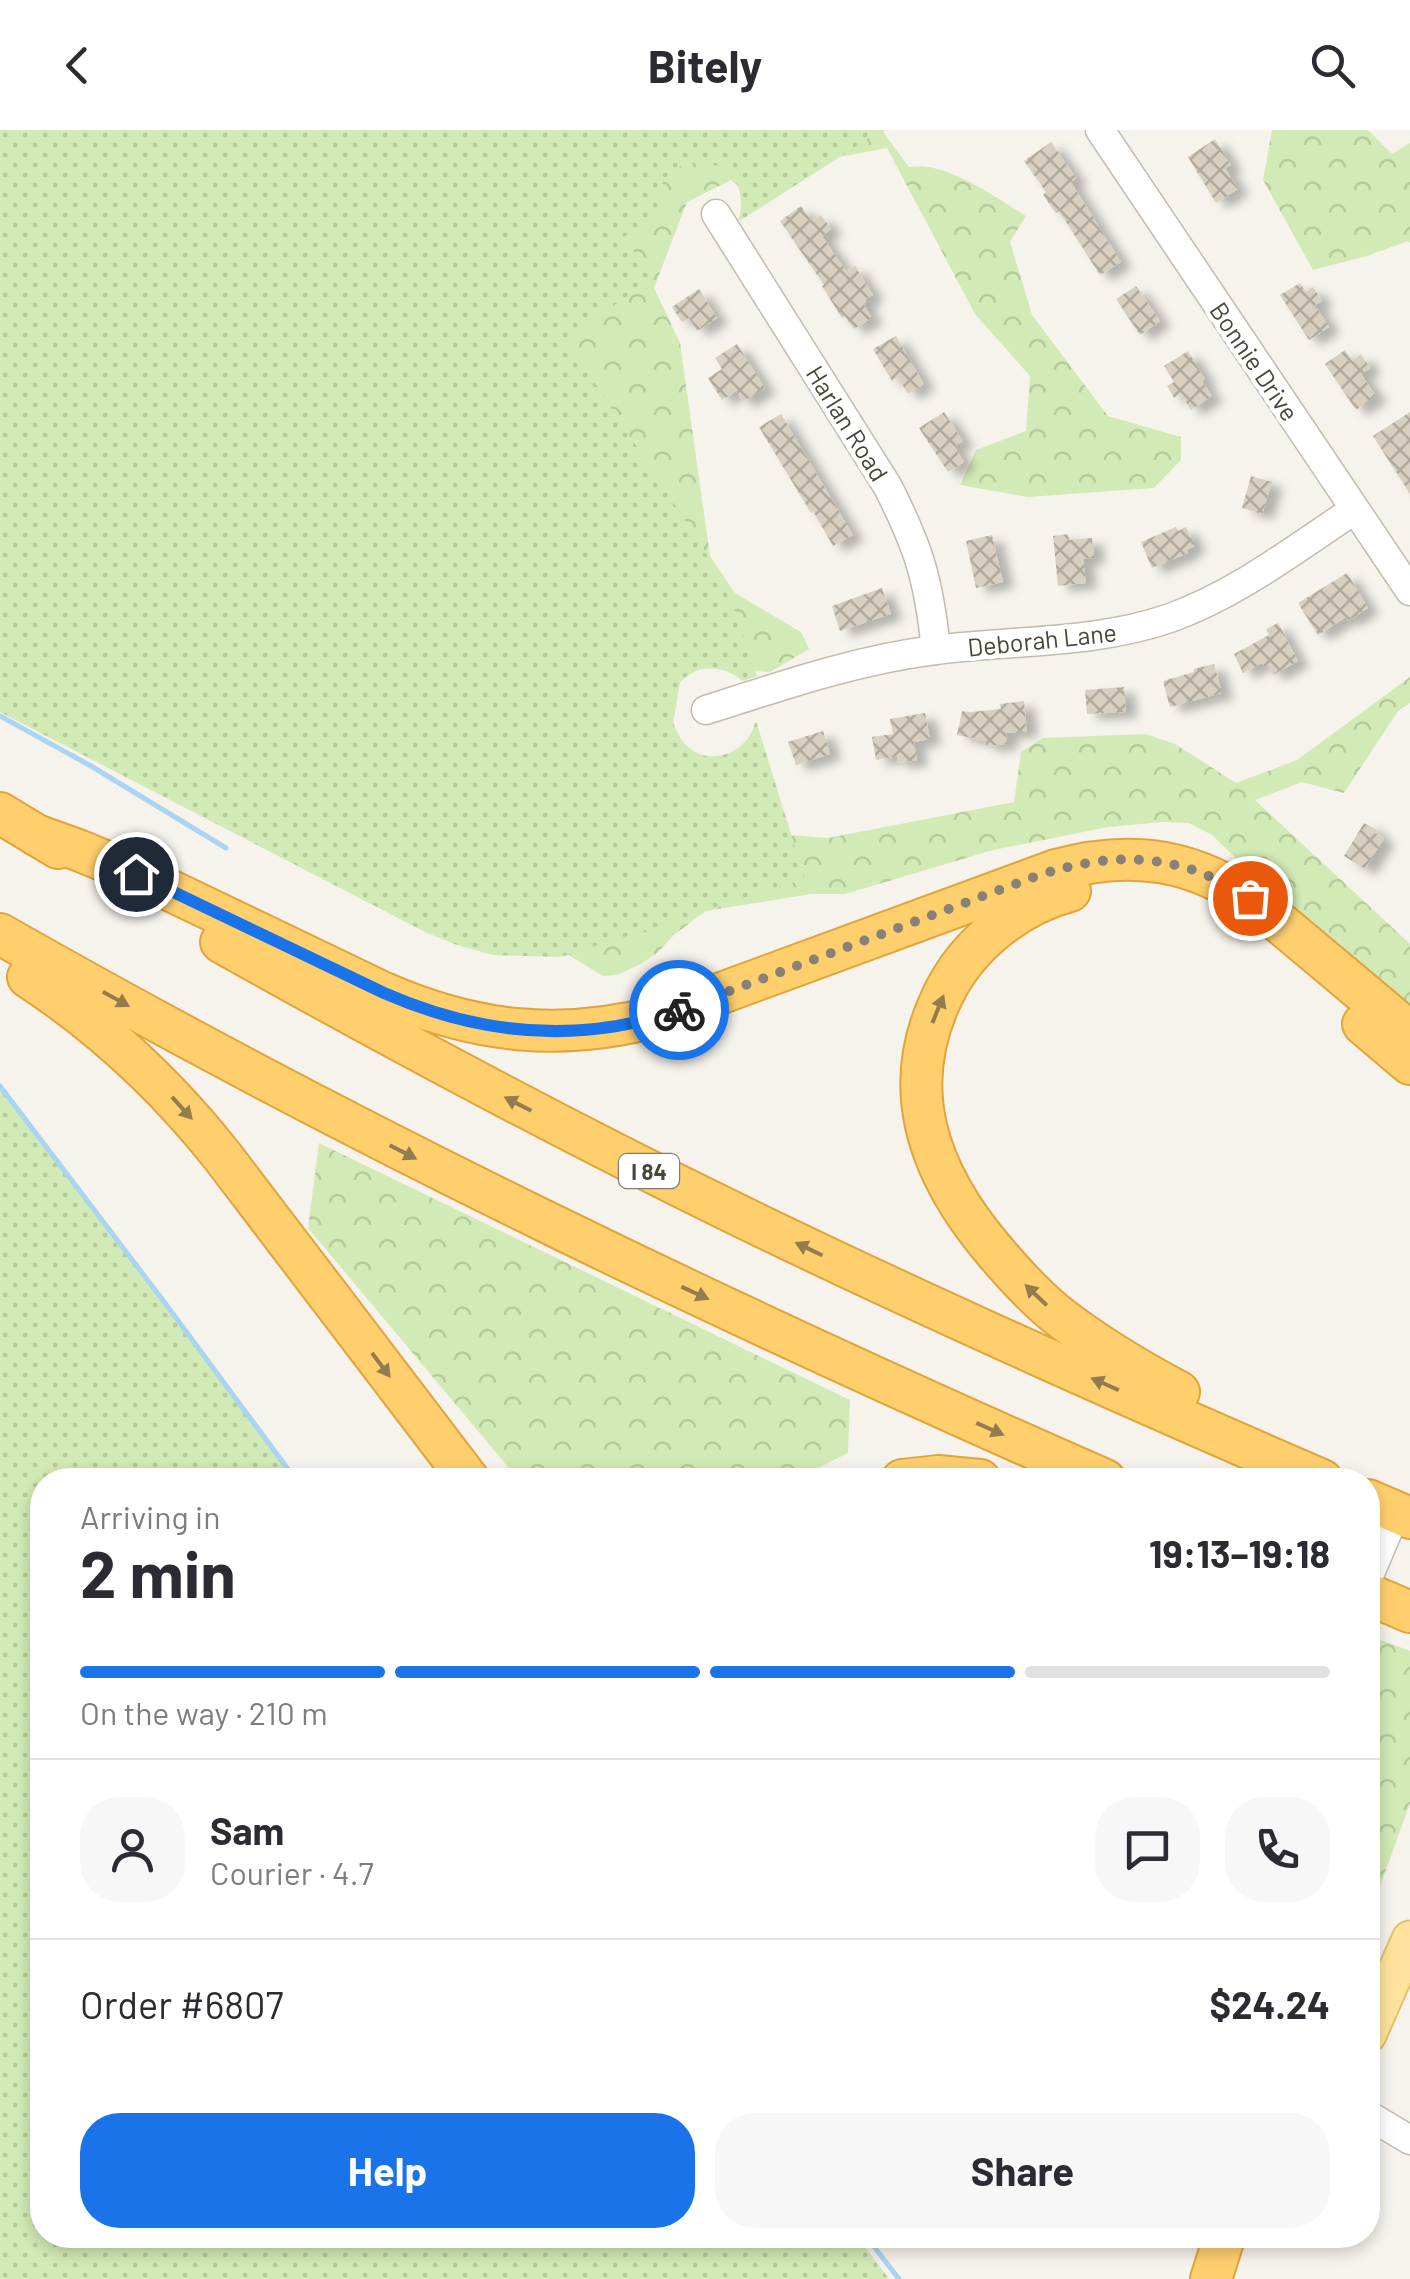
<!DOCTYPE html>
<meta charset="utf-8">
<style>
:root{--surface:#fff;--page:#f7f7f7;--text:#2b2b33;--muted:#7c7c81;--line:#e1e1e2;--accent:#1a73e8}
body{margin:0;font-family:Barlow,sans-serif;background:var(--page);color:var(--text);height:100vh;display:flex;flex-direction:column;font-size:38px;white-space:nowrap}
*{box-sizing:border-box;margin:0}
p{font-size:32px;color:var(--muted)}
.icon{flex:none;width:55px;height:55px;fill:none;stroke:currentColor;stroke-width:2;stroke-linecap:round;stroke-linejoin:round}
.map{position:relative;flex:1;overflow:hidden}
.details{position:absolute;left:30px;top:1338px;width:1350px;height:780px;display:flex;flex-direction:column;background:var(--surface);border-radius:40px;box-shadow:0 5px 15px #0003}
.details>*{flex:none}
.pin{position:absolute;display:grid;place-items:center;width:85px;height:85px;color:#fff;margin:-42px;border:5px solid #fff;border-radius:50%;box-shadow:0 2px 10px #0007}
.courier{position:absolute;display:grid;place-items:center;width:100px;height:100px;margin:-50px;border:8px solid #1a73e8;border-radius:50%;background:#fff;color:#222;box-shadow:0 2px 12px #0007}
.overview em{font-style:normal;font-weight:700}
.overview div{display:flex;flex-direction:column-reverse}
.overview{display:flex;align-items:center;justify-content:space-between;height:170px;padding:0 50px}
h1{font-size:65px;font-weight:700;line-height:75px}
.bar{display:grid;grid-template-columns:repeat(4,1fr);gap:15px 10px;align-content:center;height:120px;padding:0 50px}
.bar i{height:12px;border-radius:8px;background:var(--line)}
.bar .on{background:var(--accent)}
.bar p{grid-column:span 4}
.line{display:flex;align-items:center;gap:25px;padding:0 50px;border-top:2px solid var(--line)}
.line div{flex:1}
.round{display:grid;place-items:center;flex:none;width:105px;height:105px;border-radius:40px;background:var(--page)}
.action{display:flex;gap:20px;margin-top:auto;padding:20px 50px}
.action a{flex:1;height:115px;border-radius:40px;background:var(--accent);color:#fff;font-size:40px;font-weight:700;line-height:115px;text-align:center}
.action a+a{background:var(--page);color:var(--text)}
header{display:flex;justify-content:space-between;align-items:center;height:130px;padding:0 50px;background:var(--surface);font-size:45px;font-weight:700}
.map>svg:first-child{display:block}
</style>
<header><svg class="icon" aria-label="back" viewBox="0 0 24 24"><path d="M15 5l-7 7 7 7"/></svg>Bitely<svg class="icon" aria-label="search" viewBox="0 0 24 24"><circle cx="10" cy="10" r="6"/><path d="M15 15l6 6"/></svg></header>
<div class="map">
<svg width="1410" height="2149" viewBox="0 0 1410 2149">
<defs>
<pattern id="forest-crowns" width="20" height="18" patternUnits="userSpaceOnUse" patternTransform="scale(2.5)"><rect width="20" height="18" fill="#d2eab5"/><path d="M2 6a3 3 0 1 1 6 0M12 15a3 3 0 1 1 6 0" fill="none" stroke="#b6ca9c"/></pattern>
<pattern id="park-dots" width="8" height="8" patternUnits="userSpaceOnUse" patternTransform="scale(2.5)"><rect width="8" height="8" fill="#d2eab5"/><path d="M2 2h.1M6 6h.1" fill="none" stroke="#b6ca9c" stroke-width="1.8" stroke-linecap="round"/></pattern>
<pattern id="building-cross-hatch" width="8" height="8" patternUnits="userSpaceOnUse" patternTransform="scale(2.5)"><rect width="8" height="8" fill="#d8cfc1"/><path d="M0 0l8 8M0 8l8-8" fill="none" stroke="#b1aa9e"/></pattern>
<filter id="shadow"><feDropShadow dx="11" dy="6" stdDeviation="5" flood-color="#0004"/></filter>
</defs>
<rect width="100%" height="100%" fill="#f6f3ec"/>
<g fill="url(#forest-crowns)">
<path d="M93,0H885L883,2L909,37C945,30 995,67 1026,86L1010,112L1032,185L1108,286L1181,307V330L1154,358L1028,367L960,355L976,320L1026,301L1030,246L975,184L887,18L835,28L751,67L731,50L687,72L654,158L680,213L710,426L735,463L801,502L809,519L770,542L707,538L682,540L669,619L777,704L828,708L1014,672L1021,622L1043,608L1146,604L1175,614L1236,653L1297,630L1410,547V573L1398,581L1344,663L1302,652L1255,670L1410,814V880L1241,733L1212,705L1189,693L1162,692L1108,697L993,720L845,764H811L706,781L675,804L657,823L639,835L617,845L603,846L567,824Z"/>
<polygon points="1272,0 1368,0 1392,24 1410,13 1410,113 1408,111 1370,125 1313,140 1263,50"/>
<polygon points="319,1013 850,1270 848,1323 810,1342 804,1350 519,1350 308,1098"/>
<polygon points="1368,1505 1410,1521 1410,1673 1368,1790"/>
</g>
<g fill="url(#park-dots)">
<path d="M0,0H875L877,3L738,92C761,19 649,9 658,84L624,107L653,148L566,209L702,416L733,475L757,546L743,551C730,541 715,535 699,540C644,559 679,649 733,621C745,615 752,604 756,591L805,749L561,827L493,825L457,815L427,803L0,582Z"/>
<polygon points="0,955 294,1350 42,1350 42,2105 856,2105 889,2149 0,2149"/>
</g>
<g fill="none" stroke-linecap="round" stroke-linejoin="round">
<g stroke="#a9d4f2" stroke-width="5">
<polyline points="0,586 91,636 226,718"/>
<polyline points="0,956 165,1173 296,1350"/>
<polyline points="865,2105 899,2149"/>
</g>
</g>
<g fill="url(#building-cross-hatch)" filter="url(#shadow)">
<polygon points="1215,9 1231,35 1225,38 1238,59 1216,73 1188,27"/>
<polygon points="1051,12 1076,48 1071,52 1121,132 1100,145 1059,81 1056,83 1043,65 1046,62 1024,31"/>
<polygon points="801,76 812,91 821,85 831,99 822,106 846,141 855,136 873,165 865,169 867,173 864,175 872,188 854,199 845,186 842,188 822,156 824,155 780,91"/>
<polygon points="1300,153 1306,162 1313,157 1322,171 1315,175 1329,197 1309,210 1280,165"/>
<polygon points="1136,156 1160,191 1140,205 1116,169"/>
<polygon points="699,159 717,188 697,201 689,188 682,192 672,177"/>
<polygon points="896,206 924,254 908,264 898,247 892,251 873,219"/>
<polygon points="737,214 765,258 743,272 736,261 722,270 708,248 722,239 715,228"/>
<polygon points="1345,220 1352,231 1361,224 1370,238 1361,244 1376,266 1356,280 1325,234"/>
<polygon points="1188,221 1205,249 1202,251 1212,266 1191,280 1181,264 1174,268 1167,256 1174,252 1164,236"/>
<polygon points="944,282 963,311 954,316 964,332 948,342 919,298"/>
<polygon points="1410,282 1410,364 1373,306"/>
<polygon points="781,284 853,405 833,416 813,381 811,383 759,297"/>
<polygon points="1251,346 1272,352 1262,384 1242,378"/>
<polygon points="1176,397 1178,401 1186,397 1195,416 1187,420 1188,423 1152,438 1141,412"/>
<polygon points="1068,404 1069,410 1092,408 1094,428 1083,429 1086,453 1058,456 1053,406"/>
<polygon points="992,405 1003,452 976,458 966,411"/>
<polygon points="1347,443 1368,478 1348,491 1346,487 1318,505 1298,473"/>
<polygon points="882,458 891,484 840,501 832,476"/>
<polygon points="1278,493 1298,531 1273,545 1268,535 1264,537 1262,533 1243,543 1234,524 1269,505 1266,499"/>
<polygon points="1214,534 1222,563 1170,577 1163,551 1194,542 1194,539"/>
<polygon points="1124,557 1126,582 1087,584 1085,560"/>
<polygon points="1024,571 1027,601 1006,603 1007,614 986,616 986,611 957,605 962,581 971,582 1001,579 1000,574"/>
<polygon points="925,583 930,609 914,612 917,630 898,633 897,626 876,630 872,607 893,604 890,589"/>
<polygon points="823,601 830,624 796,635 788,612"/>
<polygon points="1364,693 1377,700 1375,703 1384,708 1365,739 1344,726"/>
</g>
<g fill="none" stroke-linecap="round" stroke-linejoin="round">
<g stroke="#c2bbae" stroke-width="31">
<g id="minor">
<polyline points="1100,0 1410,461"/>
<path d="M716,84L888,357C900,381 912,406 920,432C929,461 933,490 936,520"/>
<path d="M706,580C781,556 856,530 935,520C1012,510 1096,514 1170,488C1237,464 1295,419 1354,380"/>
<polyline points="1368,1448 1396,1382"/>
<polyline points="1368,1985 1410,2010"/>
</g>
</g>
<g stroke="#e6c16a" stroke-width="39">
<polyline id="major" points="1368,1905 1410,1809"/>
</g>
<g stroke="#e0a43c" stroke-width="44">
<g id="highway">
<polyline points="0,683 58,718"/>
<path d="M36,705L78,720L136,744L384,863C476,903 561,912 659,886L1056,740C1133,719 1196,729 1261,777L1410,902"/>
<path d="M1070,761C1017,775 967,815 943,865C897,959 929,1043 992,1118C1012,1142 1033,1165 1056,1184C1094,1214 1136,1239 1179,1262"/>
<path d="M0,804C358,1008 729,1185 1105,1350"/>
<path d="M221,812C390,907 562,999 736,1084C929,1178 1125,1265 1322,1350"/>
<path d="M28,847C104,897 167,956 223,1027L469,1350"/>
<polyline points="1363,894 1410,934"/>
<polyline points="902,1350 938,1346 980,1350"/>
<polyline points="1368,1370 1410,1388"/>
<polyline points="1368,1464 1410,1482"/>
<polyline points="1211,2149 1225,2105"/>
</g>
</g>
<use href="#minor" stroke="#fff" stroke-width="28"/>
<use href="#major" stroke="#ffe39c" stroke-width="35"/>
<use href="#highway" stroke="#ffcf6e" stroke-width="40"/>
</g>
<defs><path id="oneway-solid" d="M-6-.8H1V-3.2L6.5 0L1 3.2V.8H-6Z" transform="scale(2.5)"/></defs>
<g fill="#937c4e">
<use href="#oneway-solid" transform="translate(116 869) rotate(29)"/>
<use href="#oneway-solid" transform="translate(938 879) rotate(-68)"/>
<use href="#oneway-solid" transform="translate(518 974) rotate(-153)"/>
<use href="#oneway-solid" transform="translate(182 978) rotate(48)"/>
<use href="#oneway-solid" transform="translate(403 1022) rotate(27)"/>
<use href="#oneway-solid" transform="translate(809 1119) rotate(-154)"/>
<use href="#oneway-solid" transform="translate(695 1163) rotate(25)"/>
<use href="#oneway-solid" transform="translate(1036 1165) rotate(-136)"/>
<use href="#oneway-solid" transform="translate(381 1235) rotate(53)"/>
<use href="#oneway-solid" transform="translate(1105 1254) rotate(-156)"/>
<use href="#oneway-solid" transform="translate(990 1299) rotate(24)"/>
</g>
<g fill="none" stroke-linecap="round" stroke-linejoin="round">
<path stroke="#878178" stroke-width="10" stroke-dasharray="0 18" d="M679,880L1034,747C1113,720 1179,722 1250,768"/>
<path stroke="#1a73e8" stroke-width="12" d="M136,744L384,863C480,905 578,915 679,880"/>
</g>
<g text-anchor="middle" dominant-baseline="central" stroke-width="9" stroke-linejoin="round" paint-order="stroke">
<rect fill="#fff" stroke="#817c74" stroke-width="2.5" x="619" y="1024" width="60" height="34" rx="8"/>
<g font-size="22" font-weight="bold" fill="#4b4439">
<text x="649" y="1041">I 84</text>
</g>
<g font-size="25" fill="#4b4439" stroke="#fff">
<text transform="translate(1255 231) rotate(56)">Bonnie Drive</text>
<text transform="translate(848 293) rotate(58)">Harlan Road</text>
<text transform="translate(1042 509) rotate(-6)">Deborah Lane</text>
</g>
</g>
</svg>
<div class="pin" style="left:1250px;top:768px;background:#ea580c"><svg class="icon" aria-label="bag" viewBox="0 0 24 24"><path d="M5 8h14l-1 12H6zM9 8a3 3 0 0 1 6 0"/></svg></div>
<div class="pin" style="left:136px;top:744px;background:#1f2937"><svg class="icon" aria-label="home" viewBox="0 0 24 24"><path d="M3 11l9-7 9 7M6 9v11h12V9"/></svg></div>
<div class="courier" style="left:679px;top:880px"><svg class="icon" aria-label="bike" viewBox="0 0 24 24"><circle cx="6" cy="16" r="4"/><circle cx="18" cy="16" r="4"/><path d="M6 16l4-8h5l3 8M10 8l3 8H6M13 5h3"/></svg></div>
<section class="details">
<div class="overview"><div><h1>2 min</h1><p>Arriving in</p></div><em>19:13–19:18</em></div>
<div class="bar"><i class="on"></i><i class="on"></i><i class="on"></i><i></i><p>On the way · 210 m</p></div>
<div class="line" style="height:180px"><a class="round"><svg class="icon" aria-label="person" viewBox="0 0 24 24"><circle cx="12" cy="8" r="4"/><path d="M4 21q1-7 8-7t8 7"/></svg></a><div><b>Sam</b><p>Courier · 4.7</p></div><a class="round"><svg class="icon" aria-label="chat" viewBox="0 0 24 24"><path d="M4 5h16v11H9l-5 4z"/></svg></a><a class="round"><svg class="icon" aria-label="phone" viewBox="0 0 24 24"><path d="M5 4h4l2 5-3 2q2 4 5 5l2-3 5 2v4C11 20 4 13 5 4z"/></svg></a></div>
<div class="line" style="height:130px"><div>Order #6807</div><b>$24.24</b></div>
<div class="action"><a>Help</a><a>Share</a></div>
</section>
</div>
